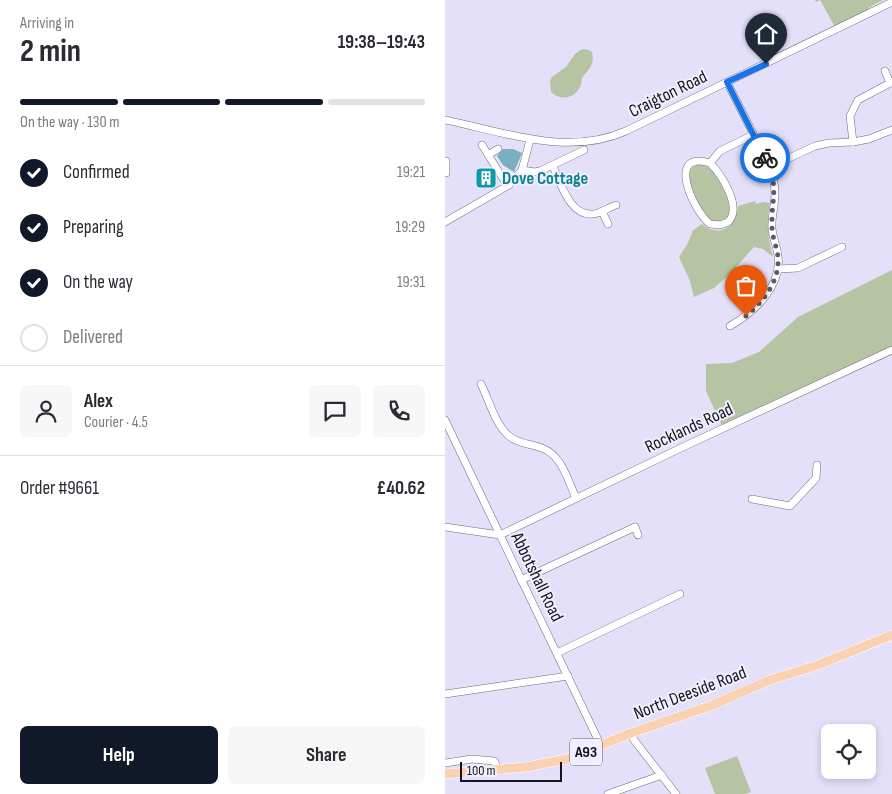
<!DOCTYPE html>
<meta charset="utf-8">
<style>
:root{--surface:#fff;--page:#f7f7f7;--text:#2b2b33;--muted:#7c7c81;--line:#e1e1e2;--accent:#111827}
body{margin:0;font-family:"Sofia Sans Condensed",sans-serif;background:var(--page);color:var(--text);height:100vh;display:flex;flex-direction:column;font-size:19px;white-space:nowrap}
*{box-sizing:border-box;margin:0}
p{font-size:16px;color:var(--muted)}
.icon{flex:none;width:28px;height:28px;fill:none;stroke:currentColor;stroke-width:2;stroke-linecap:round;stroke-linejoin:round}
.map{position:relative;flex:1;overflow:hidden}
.side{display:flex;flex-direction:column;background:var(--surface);width:445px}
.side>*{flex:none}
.controls{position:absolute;left:376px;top:724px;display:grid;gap:10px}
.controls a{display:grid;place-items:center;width:55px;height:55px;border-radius:8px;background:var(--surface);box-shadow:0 2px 8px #0003;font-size:25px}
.scale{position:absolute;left:15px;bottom:12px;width:102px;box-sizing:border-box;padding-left:5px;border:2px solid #15141c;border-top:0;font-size:14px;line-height:18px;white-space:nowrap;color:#15141c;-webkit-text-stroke:4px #f1effe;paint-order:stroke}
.pin{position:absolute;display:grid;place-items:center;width:42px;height:42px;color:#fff;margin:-51px -21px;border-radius:50% 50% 50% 0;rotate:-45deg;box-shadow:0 0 5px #0007}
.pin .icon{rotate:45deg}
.courier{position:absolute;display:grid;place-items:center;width:50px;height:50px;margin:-25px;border:4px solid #1a73e8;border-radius:50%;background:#fff;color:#222;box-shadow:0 1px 6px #0007}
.headline em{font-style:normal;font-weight:700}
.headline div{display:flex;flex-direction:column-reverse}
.headline{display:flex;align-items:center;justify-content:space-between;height:85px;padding:0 20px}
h1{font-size:32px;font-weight:700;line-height:38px}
.bar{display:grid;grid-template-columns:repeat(4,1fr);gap:8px 5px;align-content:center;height:60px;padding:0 20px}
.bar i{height:6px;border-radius:4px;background:var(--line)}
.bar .on{background:var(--accent)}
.bar p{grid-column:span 4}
.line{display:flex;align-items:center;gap:12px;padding:0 20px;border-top:1px solid var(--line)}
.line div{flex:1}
.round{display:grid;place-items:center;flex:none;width:52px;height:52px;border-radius:8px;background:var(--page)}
ol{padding:0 20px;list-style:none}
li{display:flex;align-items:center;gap:15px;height:55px}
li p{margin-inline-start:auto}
li .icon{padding:5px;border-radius:50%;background:var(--accent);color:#fff;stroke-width:4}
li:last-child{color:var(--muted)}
li i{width:28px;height:28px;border:2px solid var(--line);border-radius:50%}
.action{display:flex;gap:10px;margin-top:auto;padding:10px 20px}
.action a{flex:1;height:58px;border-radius:8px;background:var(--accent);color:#fff;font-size:20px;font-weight:700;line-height:58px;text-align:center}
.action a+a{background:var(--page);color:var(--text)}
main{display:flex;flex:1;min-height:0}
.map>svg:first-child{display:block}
</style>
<main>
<section class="side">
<div class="headline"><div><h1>2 min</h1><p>Arriving in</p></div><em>19:38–19:43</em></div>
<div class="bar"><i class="on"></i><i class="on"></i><i class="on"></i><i></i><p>On the way · 130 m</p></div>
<ol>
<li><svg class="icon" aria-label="check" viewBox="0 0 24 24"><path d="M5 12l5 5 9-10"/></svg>Confirmed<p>19:21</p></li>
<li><svg class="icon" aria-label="check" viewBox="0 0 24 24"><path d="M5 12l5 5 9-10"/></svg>Preparing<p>19:29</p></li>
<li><svg class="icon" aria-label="check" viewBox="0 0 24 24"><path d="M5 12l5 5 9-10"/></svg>On the way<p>19:31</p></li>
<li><i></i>Delivered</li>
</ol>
<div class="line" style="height:90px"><a class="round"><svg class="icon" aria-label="person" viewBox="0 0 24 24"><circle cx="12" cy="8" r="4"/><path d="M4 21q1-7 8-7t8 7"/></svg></a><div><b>Alex</b><p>Courier · 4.5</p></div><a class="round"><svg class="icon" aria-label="chat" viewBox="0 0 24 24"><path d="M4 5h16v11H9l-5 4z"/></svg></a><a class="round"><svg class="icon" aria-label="phone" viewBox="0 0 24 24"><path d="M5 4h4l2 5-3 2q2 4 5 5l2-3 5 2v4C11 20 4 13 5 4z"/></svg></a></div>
<div class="line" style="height:65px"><div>Order #9661</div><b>£40.62</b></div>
<div class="action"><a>Help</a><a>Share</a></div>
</section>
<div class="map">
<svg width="447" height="794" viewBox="0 0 447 794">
<rect width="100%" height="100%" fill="#e5e0f9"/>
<g fill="#b6c4a4">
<polygon points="370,0 438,0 423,8 426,13 391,29 375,0 371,2"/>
<path d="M137,49L144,50L147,52C150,65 144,69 137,78C137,95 119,104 106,92L105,81L107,77L121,67L130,54Z"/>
<path d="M256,164C274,169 283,194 285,211C269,248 235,183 246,169C248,166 253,165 256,164Z"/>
<path d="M310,201L311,204L318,202L325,203C321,222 323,238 328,257L318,249L309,247L286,273L269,288L249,297L245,281L234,257L243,243L248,230L257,224C274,239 292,226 293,206Z"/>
<polygon points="447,270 447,350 278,428 261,391 261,364 287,363 314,352 353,317"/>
<polygon points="292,756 306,792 300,794 270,794 260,768"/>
</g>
<polygon fill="#7bafbd" points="58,149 68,149 77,153 69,172 58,165 52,156"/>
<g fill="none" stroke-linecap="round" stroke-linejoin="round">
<g stroke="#6d697f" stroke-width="8">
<g id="minor">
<polyline points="440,71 445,83"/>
<path d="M282,82L325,167C328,176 330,185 330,194C330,206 326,217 327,229C328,238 332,247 333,256C337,287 309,312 285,326"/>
<path d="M0,120C59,132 122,157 181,131L447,2"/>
<polyline points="408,142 405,116 413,100 447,82"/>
<polyline points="37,145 57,177 64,185"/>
<polyline points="43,155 53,149"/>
<path d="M265,163C276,174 297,206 284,221C278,226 272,225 265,224C247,210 221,149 265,163L275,151L308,135"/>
<path d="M108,166C116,184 126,221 153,213C159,211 165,207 171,205"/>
<polyline points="325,167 370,146 384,143 408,142 424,139 447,130"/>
<polyline points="77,170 90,172 95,171 139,150"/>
<polyline points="1,173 1,161"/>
<polyline points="157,211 163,224"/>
<polyline points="0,222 64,185 77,170 85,140"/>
<polyline points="333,269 353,268 397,247"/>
<path d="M36,384C44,400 50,424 64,436C73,444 87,444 97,448C117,455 123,481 131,498"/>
<polyline points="0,420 156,746"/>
<polyline points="307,499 345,506 371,478 372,465"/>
<polyline points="0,527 55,535 240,446 447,350"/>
<polyline points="76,580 190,527 193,535"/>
<polyline points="112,653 235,594"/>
<polyline points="0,694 123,676"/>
<polyline points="186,733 189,740 231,794"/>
<polyline points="0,763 27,759 49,761 50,762 52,770"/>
<polyline points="163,794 217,775"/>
</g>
</g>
<g stroke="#fff" stroke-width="10">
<polyline id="major" points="0,774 81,767 122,759 186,733 265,706 325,680 373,665 447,635"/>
</g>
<use href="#minor" stroke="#fff" stroke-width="7"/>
<use href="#major" stroke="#fad1b2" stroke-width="9"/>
</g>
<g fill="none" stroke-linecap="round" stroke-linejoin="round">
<path stroke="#5e5b69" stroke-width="5" stroke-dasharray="0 9" d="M301,316C318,302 335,281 333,257C332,247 327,237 327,227C326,197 335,188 320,158"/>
<polyline stroke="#1a73e8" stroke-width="6" points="320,158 282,82 321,64"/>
</g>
<defs>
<g id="building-square" transform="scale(1.125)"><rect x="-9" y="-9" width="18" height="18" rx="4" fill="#0f9aa8" stroke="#f1effe"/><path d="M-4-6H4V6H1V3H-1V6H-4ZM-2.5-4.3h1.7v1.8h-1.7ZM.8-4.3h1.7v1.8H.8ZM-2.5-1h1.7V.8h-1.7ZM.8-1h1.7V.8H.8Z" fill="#fff"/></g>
</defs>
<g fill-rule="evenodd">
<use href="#building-square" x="41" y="178"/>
</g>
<g text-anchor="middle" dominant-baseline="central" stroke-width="4" stroke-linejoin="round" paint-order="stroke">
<rect fill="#f1effe" stroke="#575660" stroke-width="1" x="125" y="738.5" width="32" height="27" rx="4"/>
<g font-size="16" font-weight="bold" fill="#15141c">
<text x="141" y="752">A93</text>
</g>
<g font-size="18" fill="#15141c" stroke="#f1effe">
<text transform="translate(223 94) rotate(-26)">Craigton Road</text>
<text transform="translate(244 428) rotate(-25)">Rocklands Road</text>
<text transform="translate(92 577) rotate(64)">Abbotshall Road</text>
<text transform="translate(245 693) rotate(-21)">North Deeside Road</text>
</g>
<g font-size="18" font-weight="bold" fill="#0d838f" stroke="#f1effe" text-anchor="start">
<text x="57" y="178">Dove Cottage</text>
</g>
</g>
</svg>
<div class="controls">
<a><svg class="icon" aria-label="locate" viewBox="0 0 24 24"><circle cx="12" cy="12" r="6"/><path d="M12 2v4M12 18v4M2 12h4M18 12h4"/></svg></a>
</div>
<div class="scale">100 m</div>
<div class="pin" style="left:301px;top:316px;background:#ea580c"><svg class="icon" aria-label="bag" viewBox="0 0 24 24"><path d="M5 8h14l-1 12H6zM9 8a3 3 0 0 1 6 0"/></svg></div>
<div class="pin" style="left:321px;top:64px;background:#1f2937"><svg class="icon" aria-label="home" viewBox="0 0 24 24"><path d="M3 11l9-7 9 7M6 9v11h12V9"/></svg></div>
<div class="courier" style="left:320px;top:158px"><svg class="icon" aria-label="bike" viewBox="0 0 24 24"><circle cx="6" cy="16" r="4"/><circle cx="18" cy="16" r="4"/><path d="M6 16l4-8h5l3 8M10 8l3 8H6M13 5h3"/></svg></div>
</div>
</main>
